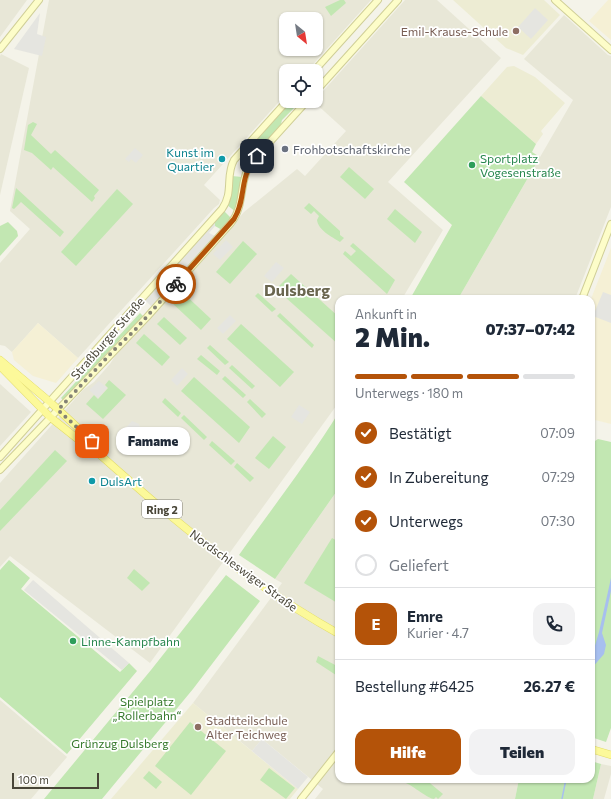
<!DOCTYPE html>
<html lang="de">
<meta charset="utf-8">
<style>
:root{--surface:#fff;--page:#f2f2f3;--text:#1f2937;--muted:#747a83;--line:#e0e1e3;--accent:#b45309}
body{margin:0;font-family:Commissioner,sans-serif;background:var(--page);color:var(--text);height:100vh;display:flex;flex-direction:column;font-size:15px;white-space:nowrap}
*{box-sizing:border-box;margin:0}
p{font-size:13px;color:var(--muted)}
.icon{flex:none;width:22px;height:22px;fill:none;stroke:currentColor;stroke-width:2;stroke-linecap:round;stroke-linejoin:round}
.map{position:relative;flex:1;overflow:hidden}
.sheet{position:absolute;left:335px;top:295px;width:260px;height:488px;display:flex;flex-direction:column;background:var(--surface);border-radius:12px;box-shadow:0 1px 3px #0004}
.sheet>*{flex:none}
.needle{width:26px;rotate:150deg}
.buttons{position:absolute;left:279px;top:12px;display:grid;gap:8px}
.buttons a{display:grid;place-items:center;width:44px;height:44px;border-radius:8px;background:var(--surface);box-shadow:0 1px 3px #0004;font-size:20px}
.scale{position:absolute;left:12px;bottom:10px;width:87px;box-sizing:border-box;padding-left:4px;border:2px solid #484537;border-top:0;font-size:11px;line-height:14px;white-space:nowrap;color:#484537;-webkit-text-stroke:3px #fff;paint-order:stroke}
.pin{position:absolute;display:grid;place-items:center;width:34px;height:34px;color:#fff;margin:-17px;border-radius:8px;box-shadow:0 2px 6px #0006}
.courier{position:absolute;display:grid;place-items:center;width:40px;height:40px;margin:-20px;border:3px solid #b45309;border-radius:50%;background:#fff;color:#222;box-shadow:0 1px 5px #0007}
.bubble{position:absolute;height:28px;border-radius:12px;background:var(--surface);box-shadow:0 1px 3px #0004;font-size:13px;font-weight:800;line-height:28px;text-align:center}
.headline em{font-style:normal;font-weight:800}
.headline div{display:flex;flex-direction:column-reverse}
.headline{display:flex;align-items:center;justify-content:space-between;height:68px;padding:0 20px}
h1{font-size:26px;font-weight:800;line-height:30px}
.bar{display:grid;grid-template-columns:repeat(4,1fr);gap:6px 4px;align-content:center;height:48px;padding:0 20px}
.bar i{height:5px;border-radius:3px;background:var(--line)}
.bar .current{background:var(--accent)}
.bar p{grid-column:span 4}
.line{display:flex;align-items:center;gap:10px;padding:0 20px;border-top:1px solid var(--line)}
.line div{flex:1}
.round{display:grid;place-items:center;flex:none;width:42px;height:42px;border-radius:12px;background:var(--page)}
ol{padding:0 20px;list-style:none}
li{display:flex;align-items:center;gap:12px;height:44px}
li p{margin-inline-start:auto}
li .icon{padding:4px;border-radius:50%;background:var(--accent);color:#fff;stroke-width:4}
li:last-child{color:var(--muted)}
li i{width:22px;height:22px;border:2px solid var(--line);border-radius:50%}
.button{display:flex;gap:8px;margin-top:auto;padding:8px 20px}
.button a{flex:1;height:46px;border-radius:12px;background:var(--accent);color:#fff;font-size:16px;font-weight:800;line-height:46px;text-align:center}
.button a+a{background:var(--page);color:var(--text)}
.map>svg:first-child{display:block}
</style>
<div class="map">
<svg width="611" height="799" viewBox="0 0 611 799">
<rect width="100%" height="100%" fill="#f4f3e9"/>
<g fill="#e8e7d7" fill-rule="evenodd">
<polygon points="0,0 27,0 0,37"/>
<path d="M49,0H371L307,71H286V94L204,185L220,200L219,204L214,208L78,358L38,323L12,352L5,346L0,345V263L30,229L10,211ZM286,19H316V49H286Z"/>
<polygon points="405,0 437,0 501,58 388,182 443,230 402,299 339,299 339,402 150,663 10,556 0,567 0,483 83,390 94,382 110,364 117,353 148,321 244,212 297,169 305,176 346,131 314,102 316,101 316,99"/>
<polygon points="564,15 608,55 611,56 611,207 575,299 458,299 573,100 524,59"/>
<polygon points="1,54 29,68 0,195 0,56"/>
<polygon points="0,384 31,412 0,446"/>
<polygon points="339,488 339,779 519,779 515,799 315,799 323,789 262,739 252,751 193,703 282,583 275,579"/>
<polygon points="0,700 67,757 31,799 0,799"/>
<polygon points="601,764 611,766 611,774 604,799 593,799"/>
</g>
<g fill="#f5f0d5">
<polygon points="608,0 611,0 611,40 589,21"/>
<polygon points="611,248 611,424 591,419 591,299"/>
<polygon points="38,323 78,358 56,383 33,376 14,360 12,352"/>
</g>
<g fill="#edecd3">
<polygon points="453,0 544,0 560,15 523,55 506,48"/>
<polygon points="514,66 535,77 565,103 541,131 543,134 536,144 481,96 507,67"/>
<polygon points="193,703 298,789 290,799 111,799"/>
</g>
<g fill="#c2e7b2">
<polygon points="340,0 344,0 346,3 331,16 325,7"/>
<polygon points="481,96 536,144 532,152 540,157 458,299 410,299 452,225 404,182"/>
<polygon points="289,101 295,101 294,108 282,120 280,128 264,145 256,138"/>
<polygon points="33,122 37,124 31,135 51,154 55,150 99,190 94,196 95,198 92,202 53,167 51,170 32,153 24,150 28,125"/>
<polygon points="349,167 374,189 365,199 340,177"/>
<polygon points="232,176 242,177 236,212 227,205 232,194"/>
<polygon points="16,188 64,232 60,237 21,202 14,209 12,208"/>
<polygon points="117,189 133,204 76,266 61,252"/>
<path d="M309,203L340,231V235L344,238L340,242C332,237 318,230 317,220L319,216L314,211L311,214L304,208Z"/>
<polygon points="395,209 422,232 415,243 387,219"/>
<polygon points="223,210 232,219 222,230 215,226 214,221"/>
<polygon points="8,222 17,231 18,236 0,256 0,226"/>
<polygon points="243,241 257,254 230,284 216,272"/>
<polygon points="353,243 395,280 387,294 343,254 345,251 351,256 356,251 350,246"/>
<polygon points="291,274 339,317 339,345 276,289"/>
<polygon points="181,291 211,319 201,330 171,302"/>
<polygon points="258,293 276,309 272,312 255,296"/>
<polygon points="140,313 144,317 133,330 122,337 63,400 61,398 84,373 94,355 102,345 105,351"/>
<polygon points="280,313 314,345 312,348 277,316"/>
<polygon points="164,317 187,338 180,345 157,324"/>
<polygon points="241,324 294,372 280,387 227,339"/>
<polygon points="144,334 170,357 162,366 136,343"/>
<polygon points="210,345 229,362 225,365 207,348"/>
<polygon points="201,355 220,371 217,375 197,359"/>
<polygon points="232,365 255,386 252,389 229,368"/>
<polygon points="225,376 246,395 243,398 222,379"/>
<polygon points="194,377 250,427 239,443 181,391"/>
<polygon points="109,380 126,395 103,419 86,404 94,395 98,399 108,388 105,385"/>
<polygon points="165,398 181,413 178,417 162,402"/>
<polygon points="250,399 266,414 262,418 247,402"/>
<path d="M339,412V488L275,579L239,555C273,507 308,462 339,412Z"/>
<polygon points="184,415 207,437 204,440 181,418"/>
<polygon points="273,436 286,447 269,469 255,458"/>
<polygon points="598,439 611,442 611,728 606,742 591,737 591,448 595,441"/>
<polygon points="212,441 235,461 231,465 209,445"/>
<polygon points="55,450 67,461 0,531 0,510"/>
<polygon points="237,463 254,478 250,482 234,467"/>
<polygon points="332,538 339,542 339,604 304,583"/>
<polygon points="9,560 30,578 21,589 120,672 129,663 137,671 67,754 0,697 0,570"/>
<polygon points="134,569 150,583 142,591 127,578"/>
<polygon points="226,575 260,601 193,689 102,799 44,799 151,670"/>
<polygon points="318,656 339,667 339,677 316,662"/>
<polygon points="190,722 226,751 191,795 155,766"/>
<polygon points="591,761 601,764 593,799 515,799 519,779 591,779"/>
<polygon points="269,768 295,788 286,799 260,780"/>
<polygon points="149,771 162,782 156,789 143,778"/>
<path d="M408,779H425L443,794L438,799L436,797L434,799C429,799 413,786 406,783Z"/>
</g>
<g fill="#e5e5e0">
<polygon points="535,8 548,20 531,39 518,27"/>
<polygon points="40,13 37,34 46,37 42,56 14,49"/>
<polygon points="135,148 143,155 136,163 131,159 129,162 125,159"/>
<polygon points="214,221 215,226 209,233 217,237 153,308 144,299"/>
<polygon points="226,240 233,247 220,260 213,254"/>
<polygon points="276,262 284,268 272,282 264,276"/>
<polygon points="603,292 611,295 611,323 593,316"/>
<polygon points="230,315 236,321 223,334 217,328"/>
<polygon points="182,368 188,374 177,386 171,380"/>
<polygon points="99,381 107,388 98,398 89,390"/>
<polygon points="299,405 310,412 302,424 291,417"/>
<polygon points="132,421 139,424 142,433 138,440 130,443 124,440 120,434"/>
<polygon points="33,580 129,663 122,670 24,590"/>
<polygon points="262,739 308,777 298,789 252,751"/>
</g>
<polygon fill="#a7bfef" points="611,578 611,591 602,633 606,645 604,654 591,669 591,659 599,632"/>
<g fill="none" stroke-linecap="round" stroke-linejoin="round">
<polyline stroke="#a7bfef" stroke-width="1.5" points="562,799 566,779"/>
<g stroke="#d0cf97" stroke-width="8">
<g id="secondary">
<polyline points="555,0 611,50"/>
<polyline points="0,49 39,0"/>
<polyline points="314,71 378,0"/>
<polyline points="316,91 398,0"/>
<polyline points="582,299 611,224"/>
<path d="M0,457L222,209C234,192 225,176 234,160L287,101"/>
<path d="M0,470L147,317L231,223C245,206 239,182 250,164L307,101"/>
<polyline points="301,799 339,751"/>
</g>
</g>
<g stroke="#e2dc69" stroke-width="8">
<g id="primary">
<polyline points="0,360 50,402 92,441 98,453"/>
<path d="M0,366L50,417L89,448L98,453C173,520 251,585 339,634"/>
<polyline points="591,749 611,755"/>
</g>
</g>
<use href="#secondary" stroke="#fdfdc9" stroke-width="6"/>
<use href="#primary" stroke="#fcf99a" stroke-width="7"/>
</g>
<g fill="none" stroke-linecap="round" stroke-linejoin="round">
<polyline stroke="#848275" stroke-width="4" stroke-dasharray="0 7.2" points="92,441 58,410 114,350 134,331 176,284"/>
<path stroke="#b45309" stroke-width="5" d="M176,284L234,219C247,198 238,177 257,156"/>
</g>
<g fill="#8d6e63" stroke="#fff" stroke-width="1.5">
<circle cx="516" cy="31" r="4"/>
<circle cx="198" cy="727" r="4"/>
</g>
<circle fill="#6b7280" stroke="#fff" stroke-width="1.5" cx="285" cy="149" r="4"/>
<g fill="#0f9aa8" stroke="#fff" stroke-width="1.5">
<circle cx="222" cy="159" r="4"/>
<circle cx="92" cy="481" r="4"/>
</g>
<g fill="#2e9e5b" stroke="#fff" stroke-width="1.5">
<circle cx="472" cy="165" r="4"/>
<circle cx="73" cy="641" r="4"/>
</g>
<g text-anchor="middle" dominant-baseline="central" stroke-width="3.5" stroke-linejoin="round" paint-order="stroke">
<rect fill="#fff" stroke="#7f7d73" stroke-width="1" x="142" y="500" width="40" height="18" rx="3"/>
<g font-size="11" font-weight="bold" fill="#484537">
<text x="162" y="509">Ring 2</text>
</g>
<g font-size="12" fill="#785e54" stroke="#fff" text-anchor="end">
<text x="508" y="31">Emil-Krause-Schule</text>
<text x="206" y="720" text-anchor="start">Stadtteilschule<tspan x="206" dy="14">Alter Teichweg</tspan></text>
</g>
<g font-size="12" fill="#5b616d" stroke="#fff" text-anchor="start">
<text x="293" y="149">Frohbotschaftskirche</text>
</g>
<g font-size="12" fill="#0d838f" stroke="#fff" text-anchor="end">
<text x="214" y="152">Kunst im<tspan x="214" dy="14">Quartier</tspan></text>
<text x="100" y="481" text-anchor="start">DulsArt</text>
</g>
<g font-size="12" fill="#27864d" stroke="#fff" text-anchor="start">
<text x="480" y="158">Sportplatz<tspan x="480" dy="14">Vogesenstraße</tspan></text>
<text x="81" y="641">Linne-Kampfbahn</text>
</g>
<g font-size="12" fill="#484537" stroke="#fff">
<text transform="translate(107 338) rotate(-49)">Straßburger Straße</text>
<text transform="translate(244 570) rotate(36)">Nordschleswiger Straße</text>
</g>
<g font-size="12" fill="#35792b" stroke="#fff">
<text x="147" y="701">Spielplatz<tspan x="147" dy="14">„Rollerbahn“</tspan></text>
<text x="120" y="743">Grünzug Dulsberg</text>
</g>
<g font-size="16" font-weight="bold" fill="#6a664f" stroke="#fff">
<text x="297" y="289">Dulsberg</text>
</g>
</g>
</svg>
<div class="buttons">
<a><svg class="needle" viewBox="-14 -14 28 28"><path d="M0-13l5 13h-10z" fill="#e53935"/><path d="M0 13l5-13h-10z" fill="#747a83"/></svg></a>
<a><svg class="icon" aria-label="locate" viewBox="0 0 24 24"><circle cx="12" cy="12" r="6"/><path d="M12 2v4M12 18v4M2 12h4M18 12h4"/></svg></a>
</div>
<div class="scale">100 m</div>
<div class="pin" style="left:92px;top:441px;background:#ea580c"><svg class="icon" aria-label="bag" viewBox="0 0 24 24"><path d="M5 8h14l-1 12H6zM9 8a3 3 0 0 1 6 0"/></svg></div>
<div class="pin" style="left:257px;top:156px;background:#1f2937"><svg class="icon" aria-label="home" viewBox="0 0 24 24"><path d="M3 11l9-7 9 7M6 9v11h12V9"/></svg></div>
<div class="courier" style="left:176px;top:284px"><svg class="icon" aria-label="bike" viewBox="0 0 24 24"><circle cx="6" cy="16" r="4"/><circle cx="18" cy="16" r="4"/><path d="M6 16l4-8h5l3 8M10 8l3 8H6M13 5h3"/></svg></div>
<div class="bubble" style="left:116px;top:427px;width:74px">Famame</div>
<section class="sheet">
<div class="headline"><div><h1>2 Min.</h1><p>Ankunft in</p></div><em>07:37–07:42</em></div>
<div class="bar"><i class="current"></i><i class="current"></i><i class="current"></i><i></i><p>Unterwegs · 180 m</p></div>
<ol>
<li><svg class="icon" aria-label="check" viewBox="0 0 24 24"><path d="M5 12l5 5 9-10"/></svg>Bestätigt<p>07:09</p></li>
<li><svg class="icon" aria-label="check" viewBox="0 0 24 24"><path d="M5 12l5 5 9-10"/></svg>In Zubereitung<p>07:29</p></li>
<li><svg class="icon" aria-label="check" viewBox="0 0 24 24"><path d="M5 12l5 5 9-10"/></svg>Unterwegs<p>07:30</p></li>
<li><i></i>Geliefert</li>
</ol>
<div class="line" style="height:72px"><b class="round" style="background:var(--accent);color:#fff">E</b><div><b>Emre</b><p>Kurier · 4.7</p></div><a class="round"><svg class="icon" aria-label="phone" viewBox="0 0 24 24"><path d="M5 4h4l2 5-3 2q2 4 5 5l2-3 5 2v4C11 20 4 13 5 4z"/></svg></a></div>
<div class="line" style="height:52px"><div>Bestellung #6425</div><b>26.27 €</b></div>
<div class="button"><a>Hilfe</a><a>Teilen</a></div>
</section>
</div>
